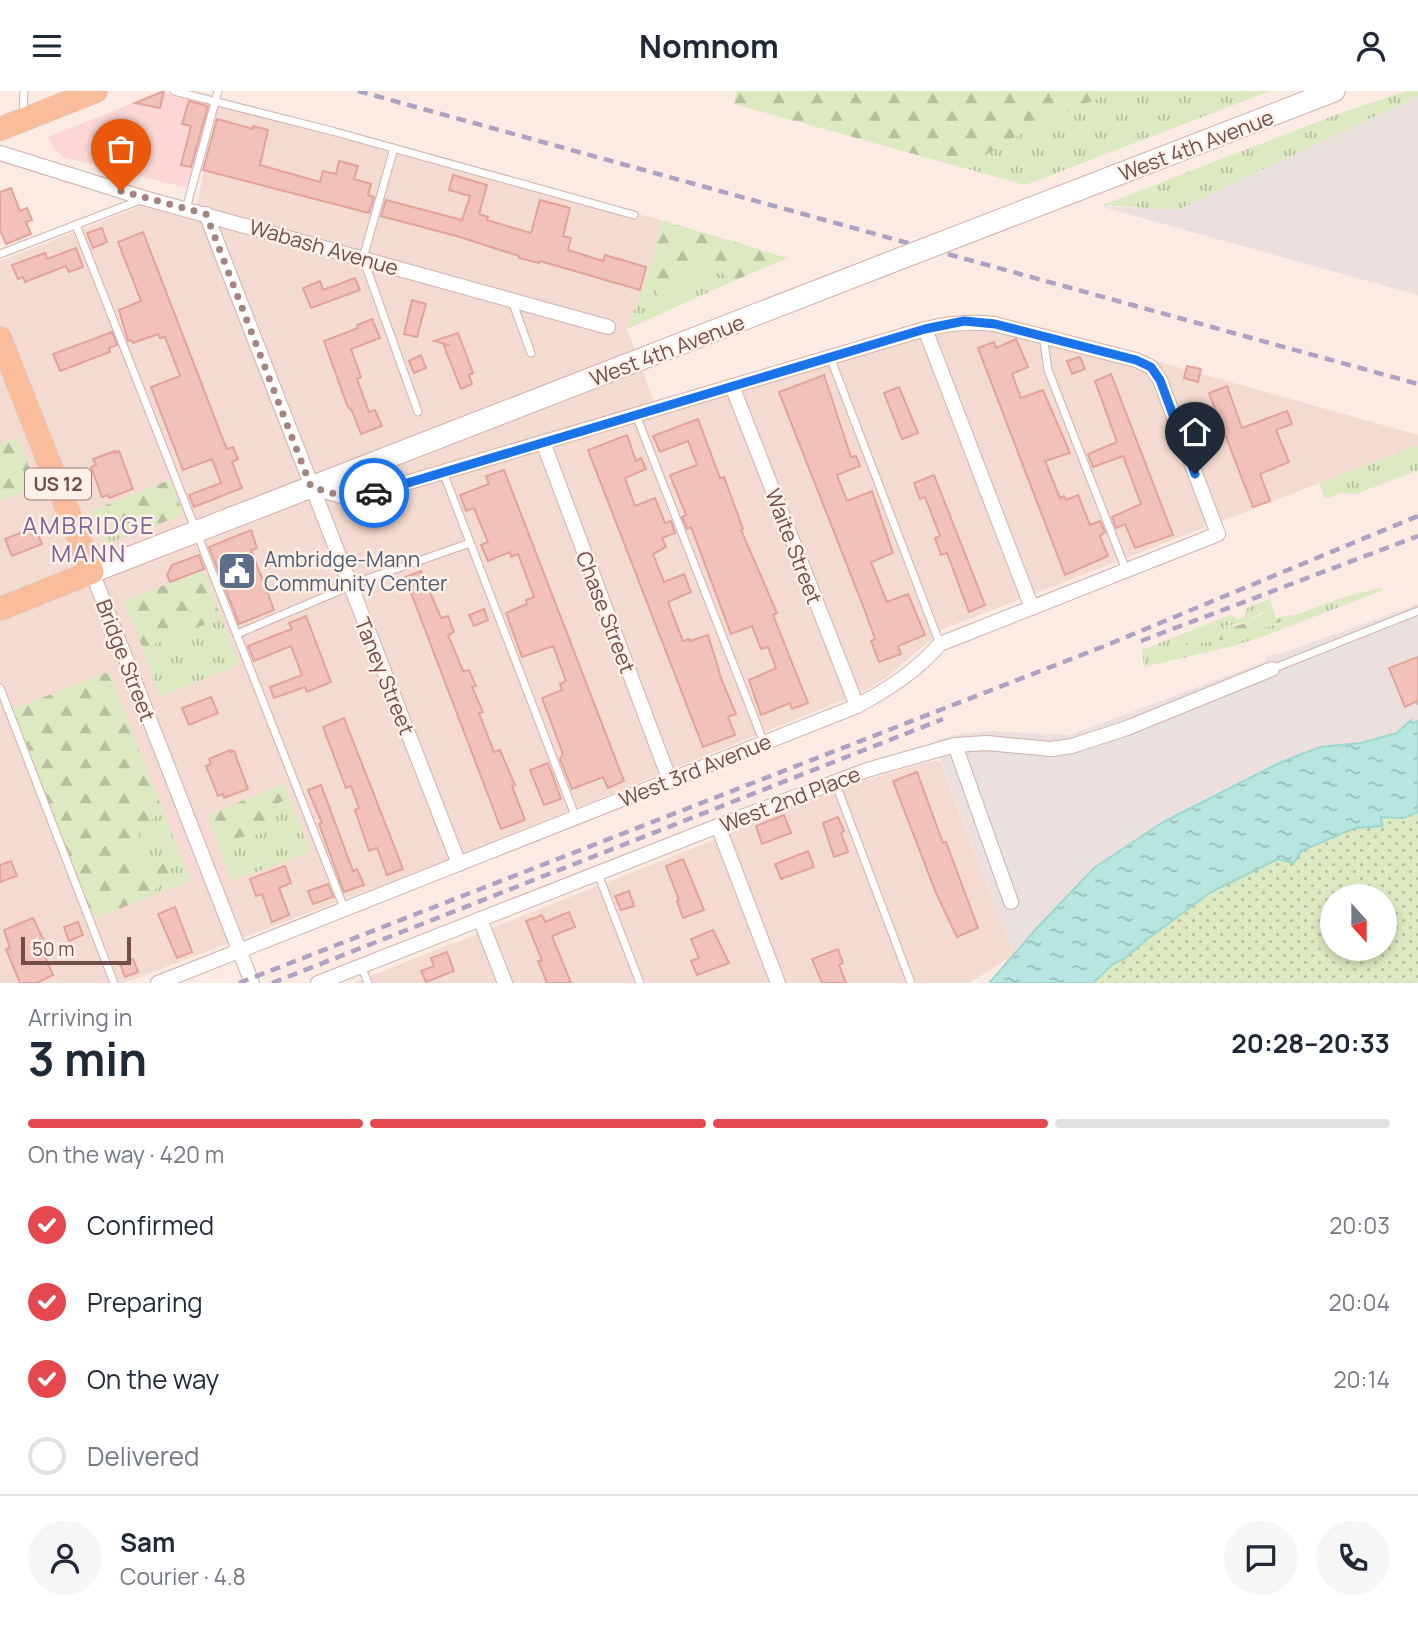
<!DOCTYPE html>
<meta charset="utf-8">
<style>
:root{--surface:#fff;--page:#f6f6f7;--text:#1f2937;--muted:#747a83;--line:#e0e1e3;--accent:#e5484f}
body{margin:0;font-family:Manrope,sans-serif;background:var(--page);color:var(--text);height:100vh;display:flex;flex-direction:column;font-size:26px;white-space:nowrap}
*{box-sizing:border-box;margin:0}
p{font-size:23px;color:var(--muted)}
.icon{flex:none;width:38px;height:38px;fill:none;stroke:currentColor;stroke-width:2;stroke-linecap:round;stroke-linejoin:round}
.map{position:relative;height:892px;overflow:hidden}
.details{display:flex;flex-direction:column;background:var(--surface);flex:1}
.details>*{flex:none}
.needle{width:46px;rotate:159deg}
.controls{position:absolute;left:1320px;top:793px;display:grid;gap:14px}
.controls a{display:grid;place-items:center;width:77px;height:77px;border-radius:50%;background:var(--surface);box-shadow:0 4px 10px #0003;font-size:35px}
.scale{position:absolute;left:21px;bottom:18px;width:110px;box-sizing:border-box;padding-left:7px;border:4px solid #734d49;border-top:0;font-size:19px;line-height:24px;white-space:nowrap;color:#734d49;-webkit-text-stroke:5px #fff0e8;paint-order:stroke}
.pin{position:absolute;display:grid;place-items:center;width:60px;height:60px;color:#fff;margin:-72px -30px;border-radius:50% 50% 50% 0;rotate:-45deg;box-shadow:0 0 7px #0007}
.pin .icon{rotate:45deg}
.courier{position:absolute;display:grid;place-items:center;width:70px;height:70px;margin:-35px;border:5px solid #1a73e8;border-radius:50%;background:#fff;color:#222;box-shadow:0 2px 9px #0007}
.head em{font-style:normal;font-weight:700}
.head div{display:flex;flex-direction:column-reverse}
.head{display:flex;align-items:center;justify-content:space-between;height:119px;padding:0 28px}
h1{font-size:46px;font-weight:700;line-height:52px}
.bar{display:grid;grid-template-columns:repeat(4,1fr);gap:10px 7px;align-content:center;height:84px;padding:0 28px}
.bar i{height:9px;border-radius:5px;background:var(--line)}
.bar .current{background:var(--accent)}
.bar p{grid-column:span 4}
.line{display:flex;align-items:center;gap:18px;padding:0 28px;border-top:2px solid var(--line)}
.line div{flex:1}
.round{display:grid;place-items:center;flex:none;width:74px;height:74px;border-radius:37px;background:var(--page)}
ol{padding:0 28px;list-style:none}
li{display:flex;align-items:center;gap:21px;height:77px}
li p{margin-inline-start:auto}
li .icon{padding:7px;border-radius:50%;background:var(--accent);color:#fff;stroke-width:4}
li:last-child{color:var(--muted)}
li i{width:38px;height:38px;border:4px solid var(--line);border-radius:50%}
header{display:flex;justify-content:space-between;align-items:center;height:91px;padding:0 28px;background:var(--surface);font-size:32px;font-weight:700}
.map>svg:first-child{display:block}
</style>
<header><svg class="icon" aria-label="menu" viewBox="0 0 24 24"><path d="M4 6h16M4 12h16M4 18h16"/></svg>Nomnom<svg class="icon" aria-label="person" viewBox="0 0 24 24"><circle cx="12" cy="8" r="4"/><path d="M4 21q1-7 8-7t8 7"/></svg></header>
<div class="map">
<svg width="1418" height="892" viewBox="0 0 1418 892">
<defs>
<pattern id="grass-tufts" width="24" height="20" patternUnits="userSpaceOnUse" patternTransform="scale(1.75)"><rect width="24" height="20" fill="#dce9c1"/><path d="M3 7l-1-3M5 7V3M7 7l1-3M15 17l-1-3M17 17v-4M19 17l1-3" fill="none" stroke="#b7bf9f"/></pattern>
<pattern id="forest-firs" width="22" height="20" patternUnits="userSpaceOnUse" patternTransform="scale(1.75)"><rect width="22" height="20" fill="#dce9c1"/><path d="M5 1l3.5 6h-7zM16 11l3.5 6h-7z" fill="#b7bf9f"/></pattern>
<pattern id="park-dots" width="8" height="8" patternUnits="userSpaceOnUse" patternTransform="scale(1.75)"><rect width="8" height="8" fill="#dce9c1"/><path d="M2 2h.1M6 6h.1" fill="none" stroke="#b7bf9f" stroke-width="1.8" stroke-linecap="round"/></pattern>
<pattern id="water-ripples" width="26" height="14" patternUnits="userSpaceOnUse" patternTransform="scale(1.75)"><rect width="26" height="14" fill="#b7e5df"/><path d="M2 4q2-2 4 0t4 0M15 11q2-2 4 0t4 0" fill="none" stroke="#99bcb7"/></pattern>
</defs>
<rect width="100%" height="100%" fill="#fcebe2"/>
<g fill="#f3dbd1">
<polygon points="222,15 661,129 652,171 627,238 659,325 940,239 979,237 993,224 1418,344 1418,354 943,538 886,587 863,601 455,766 124,892 0,892 0,170 141,115 194,129 217,18"/>
<polygon points="940,670 1014,864 969,892 353,892 701,754 812,708 853,693 927,671"/>
</g>
<polygon fill="#fcd7d6" points="161,1 211,13 187,97 63,66 54,58 48,46"/>
<g fill="#ebe0dd">
<polygon points="1418,5 1418,204 1099,115 1177,119"/>
<polygon points="1418,513 1418,630 1412,632 1410,629 1397,642 1279,672 1163,731 1094,777 1014,864 941,670 937,649 954,644 987,640 1070,644 1267,570 1265,565 1283,562"/>
</g>
<g fill="url(#grass-tufts)">
<polygon points="1114,0 1270,0 1025,94 964,77 1029,38"/>
<polygon points="1406,0 1418,0 1418,5 1177,119 1103,114 1343,21"/>
<polygon points="710,169 731,191 627,238 652,171 651,189 676,200 695,174"/>
<polygon points="1418,354 1418,379 1356,403 1341,402 1325,408 1319,392"/>
<polygon points="128,433 157,434 109,452 106,452 100,444"/>
<polygon points="1381,497 1383,499 1265,545 1233,555 1144,576 1142,559 1230,524 1238,528 1244,526 1247,517 1270,508 1273,519 1260,522 1248,531 1221,536 1276,534 1298,523 1347,505"/>
<polygon points="221,527 239,574 160,605 143,558"/>
<path d="M289,707L310,761L232,790L218,751L267,741C273,720 267,716 289,707Z"/>
<polygon points="162,718 190,790 146,807 168,787 136,766 139,743"/>
</g>
<g fill="url(#forest-firs)">
<polygon points="736,0 1114,0 1029,38 964,77 734,13"/>
<polygon points="661,129 788,167 731,191 710,169 695,175 676,200 659,206 650,189 652,171"/>
<polygon points="17,346 37,396 0,410 0,353"/>
<polygon points="170,389 183,423 157,434 128,433 100,444 91,420"/>
<polygon points="203,480 221,527 143,558 124,509"/>
<path d="M1273,519L1276,527L1298,523C1263,540 1224,551 1185,554C1201,535 1228,540 1248,531C1258,526 1263,521 1273,519Z"/>
<polygon points="109,581 162,718 139,743 136,766 161,765 169,777 168,787 146,807 94,828 13,618"/>
<path d="M284,693L289,707C267,716 272,720 267,741L218,751L208,724Z"/>
</g>
<path fill="url(#park-dots)" fill-rule="evenodd" d="M1418,702V892H1088L1228,782ZM1332,805H1384V858H1332Z"/>
<polygon fill="url(#water-ripples)" stroke="#9ed7d0" stroke-width="2" points="1411,629 1412,632 1418,630 1418,721 1403,727 1381,726 1382,735 1355,737 1301,760 1294,772 1278,768 1211,801 1146,849 1125,867 1113,873 1093,892 989,892 1037,837 1094,777 1163,731 1279,672 1320,656 1361,652 1397,642"/>
<g fill="none" stroke-linecap="round" stroke-linejoin="round">
<polyline stroke="#9ed7d0" stroke-width="4.5" points="1418,611 1418,612"/>
</g>
<g fill="#f1c1ba" stroke="#e3a39b" stroke-width="2">
<polygon points="164,0 160,17 135,12"/>
<polygon points="189,10 208,15 191,76 181,74 191,35 182,33"/>
<polygon points="217,28 253,38 253,35 268,39 260,74 320,91 323,80 336,83 339,70 358,75 354,88 371,93 368,104 374,106 369,122 203,79"/>
<polygon points="121,55 133,63 128,83 110,70"/>
<polygon points="453,84 487,94 479,123 488,126 487,129 531,142 540,109 570,117 563,145 571,147 568,159 603,170 605,164 646,176 640,199 540,170 539,172 519,167 519,165 460,146 381,125 386,109 462,129 470,105 449,99"/>
<polygon points="11,97 20,120 27,117 32,129 26,131 31,143 6,153 0,139 0,101"/>
<polygon points="102,137 107,151 93,157 87,142"/>
<polygon points="143,141 224,351 227,358 233,356 238,368 232,371 242,397 194,416 189,404 221,392 212,368 183,379 151,296 180,285 165,246 160,247 158,243 133,252 131,249 128,250 119,219 141,210 118,151"/>
<polygon points="76,157 83,176 69,181 66,175 25,191 23,186 18,188 12,174 45,162 47,168"/>
<polygon points="355,187 360,199 311,217 303,197 320,190 323,199"/>
<polygon points="412,209 426,213 417,246 404,243"/>
<polygon points="372,228 380,247 351,258 361,286 357,288 369,321 375,319 382,335 361,343 352,320 347,314 324,250 358,237 357,234"/>
<polygon points="112,241 117,254 109,257 110,261 60,280 53,263"/>
<polygon points="458,242 473,282 469,284 472,293 461,298 444,255 448,254 434,250"/>
<polygon points="1016,248 1028,276 1012,283 1021,307 1043,299 1070,362 1045,370 1060,407 1064,405 1066,409 1078,404 1090,434 1100,430 1105,441 1100,445 1108,465 1065,484 978,257 994,251 996,257"/>
<polygon points="421,264 426,277 414,282 409,270"/>
<polygon points="1080,266 1085,278 1072,283 1067,270"/>
<polygon points="1187,275 1201,278 1198,291 1184,287"/>
<polygon points="1111,283 1173,444 1135,457 1125,433 1116,437 1112,426 1141,413 1123,365 1093,376 1088,363 1117,351 1095,290"/>
<polygon points="824,284 851,366 856,365 860,375 837,384 847,410 872,400 893,462 871,471 887,511 908,503 925,544 898,555 901,563 879,571 871,550 875,548 865,520 779,301"/>
<polygon points="1227,295 1242,337 1287,320 1292,333 1276,339 1289,371 1260,383 1270,410 1253,416 1209,302"/>
<polygon points="899,296 918,342 902,348 884,302"/>
<polygon points="698,328 720,387 724,386 743,438 741,439 777,522 773,524 808,612 792,618 790,612 761,624 749,589 776,577 768,556 761,558 752,535 731,543 691,436 687,438 682,426 686,424 670,384 697,374 688,350 660,361 653,345"/>
<polygon points="627,344 636,370 641,367 646,378 625,387 635,415 655,407 665,432 671,430 675,442 662,447 666,456 653,463 664,491 684,483 691,501 668,511 683,550 689,548 690,550 708,544 722,590 736,623 728,626 735,644 703,656 588,359"/>
<polygon points="115,360 115,362 119,360 133,398 109,407 108,404 102,406 91,376 96,374 93,368"/>
<polygon points="504,379 624,690 608,697 603,686 572,698 560,668 563,663 542,607 562,599 560,593 566,590 553,555 522,566 506,522 527,513 526,509 534,506 518,463 511,466 510,461 488,470 481,454 488,451 474,417 466,420 460,404 489,393 486,385"/>
<polygon points="934,384 985,514 969,521 947,462 941,464 935,447 940,445 925,406 920,408 914,392"/>
<polygon points="35,436 42,453 12,465 5,448"/>
<polygon points="251,439 257,457 251,459 274,519 239,533 209,456"/>
<polygon points="199,464 204,478 170,491 167,484 172,474"/>
<polygon points="421,480 441,527 448,525 454,541 448,544 463,580 469,579 476,595 472,596 483,621 479,622 494,661 500,659 515,694 512,695 525,729 501,738 405,486"/>
<polygon points="484,518 488,529 474,535 469,524"/>
<polygon points="306,525 331,591 307,601 305,596 274,607 270,596 302,584 291,555 254,570 248,555 292,538 289,532"/>
<polygon points="1418,566 1418,610 1405,616 1389,577"/>
<polygon points="211,606 218,622 189,634 182,617"/>
<polygon points="344,627 403,778 387,784 377,757 369,760 355,719 359,717 351,695 346,697 323,636"/>
<polygon points="230,659 231,661 234,660 248,698 224,707 223,703 218,705 206,675 211,673 209,668"/>
<polygon points="548,672 561,708 544,714 530,679"/>
<polygon points="917,681 943,752 946,751 978,837 957,846 936,802 893,690"/>
<polygon points="321,694 353,780 357,778 364,794 344,801 319,733 322,732 308,699"/>
<polygon points="784,724 791,742 762,753 756,735"/>
<polygon points="838,726 844,740 841,742 848,761 834,766 823,732"/>
<polygon points="808,760 814,776 781,788 775,773"/>
<polygon points="683,768 704,819 683,827 677,810 679,809 666,775"/>
<polygon points="11,770 17,785 0,791 0,774"/>
<polygon points="285,775 291,792 279,797 289,824 272,831 262,803 256,805 250,788"/>
<polygon points="328,793 333,806 313,813 308,800"/>
<polygon points="629,800 634,815 621,819 615,805"/>
<polygon points="175,816 192,861 177,867 158,823"/>
<polygon points="569,821 575,836 552,845 571,892 547,892 538,870 542,869 526,830 542,824 545,831"/>
<polygon points="33,827 48,858 43,860 53,884 37,892 20,892 6,858 10,857 4,839"/>
<polygon points="78,831 83,844 69,850 64,836"/>
<polygon points="713,839 729,872 697,884 691,870 699,867 691,848"/>
<polygon points="838,858 843,872 839,874 846,892 822,892 812,868"/>
<polygon points="447,861 454,880 426,891 421,880 434,875 431,867"/>
<polygon points="133,868 138,881 125,886 120,873"/>
</g>
<g fill="none" stroke-linecap="round" stroke-linejoin="round">
<g stroke="#cfb2ac" stroke-width="9">
<g id="lane">
<polyline points="174,0 332,40 634,124"/>
<polyline points="23,24 24,0"/>
<polyline points="394,57 363,167 418,321"/>
<polyline points="186,118 218,0"/>
<polyline points="76,134 344,817"/>
<polyline points="0,163 143,108"/>
<polyline points="512,210 531,262"/>
<polyline points="1043,245 1048,279 1126,479"/>
<polyline points="830,266 940,553"/>
<polyline points="636,324 764,652"/>
<polyline points="443,381 576,727"/>
<polyline points="237,543 367,488 470,452"/>
<polyline points="1272,578 1418,520"/>
<polyline points="0,597 114,892"/>
<polyline points="835,691 911,892"/>
<polyline points="598,783 640,892"/>
<polyline points="361,875 368,892"/>
</g>
</g>
<g stroke="#cfb2ac" stroke-width="16">
<g id="street">
<polyline points="0,62 144,107 608,236"/>
<polyline points="206,123 459,773"/>
<polyline points="925,238 1032,517"/>
<polyline points="732,295 857,615"/>
<polyline points="543,351 670,690"/>
<polyline points="92,481 252,892"/>
<polyline points="955,654 1011,811"/>
<polyline points="718,735 778,892"/>
<polyline points="480,828 505,892"/>
<path d="M158,892L857,615C890,597 914,582 940,553L1218,443L1160,289L1151,276L1136,269L994,233C970,230 950,232 925,238L352,408L311,396"/>
<polyline points="318,892 718,735 867,679 955,654 987,652 1051,658 1072,655 1127,637 1272,578"/>
</g>
</g>
<g stroke="#d2b0a9" stroke-width="23">
<g id="secondary">
<polyline points="1083,97 1334,0"/>
<polyline points="92,481 881,175"/>
</g>
</g>
<g stroke="#d5cac8" stroke-width="24">
<g id="primary">
<polyline points="0,38 96,0"/>
<polyline points="0,247 92,481 0,518"/>
</g>
</g>
<use href="#lane" stroke="#fff" stroke-width="7"/>
<use href="#street" stroke="#fff" stroke-width="14"/>
<use href="#secondary" stroke="#fff" stroke-width="21"/>
<use href="#primary" stroke="#fabd9b" stroke-width="23"/>
<g stroke="#aba2c5" stroke-width="4.5" stroke-dasharray="10 7" stroke-linecap="butt">
<polyline points="358,0 1418,293"/>
<polyline points="1141,550 1418,445"/>
<polyline points="239,892 1102,556 1418,425"/>
<polyline points="272,892 943,628"/>
</g>
<g stroke="#d2b0a9" stroke-width="23" stroke-linecap="butt">
<polyline id="secondary-bridge" points="881,175 1083,97"/>
</g>
<use href="#secondary-bridge" stroke="#fff" stroke-width="21"/>
</g>
<g fill="none" stroke-linecap="round" stroke-linejoin="round">
<polyline stroke="#a3847f" stroke-width="7" stroke-dasharray="0 12.6" points="121,100 206,123 311,396 352,408 374,402"/>
<polyline stroke="#1a73e8" stroke-width="9" points="374,402 925,238 964,230 995,233 1136,269 1151,276 1160,289 1195,383"/>
</g>
<defs>
<g id="civic-square" transform="scale(2.0125)"><rect x="-9" y="-9" width="18" height="18" rx="4" fill="#5c6f8a" stroke="#fff0e8"/><path d="M-.6-6.5H3V-4.5H.6V-3L4-1V1h2V6H-6V1h2V-1L-.6-3ZM-1.2 2.5V6h2.4V2.5Z" fill="#fff"/></g>
</defs>
<g fill-rule="evenodd">
<use href="#civic-square" x="237" y="480"/>
</g>
<g text-anchor="middle" dominant-baseline="central" stroke-width="5" stroke-linejoin="round" paint-order="stroke">
<rect fill="#fff0e8" stroke="#9d7e79" stroke-width="2" x="25" y="377.5" width="66" height="31" rx="5"/>
<g font-size="19" font-weight="bold" fill="#734d49">
<text x="58" y="393">US 12</text>
</g>
<g font-size="21" fill="#734d49" stroke="#fff0e8">
<text transform="translate(1196 54) rotate(-21)">West 4th Avenue</text>
<text transform="translate(324 156) rotate(16)">Wabash Avenue</text>
<text transform="translate(667 259) rotate(-21)">West 4th Avenue</text>
<text transform="translate(794 455) rotate(69)">Waite Street</text>
<text transform="translate(606 521) rotate(69)">Chase Street</text>
<text transform="translate(126 569) rotate(69)">Bridge Street</text>
<text transform="translate(385 585) rotate(68)">Taney Street</text>
<text transform="translate(695 679) rotate(-22)">West 3rd Avenue</text>
<text transform="translate(790 708) rotate(-21)">West 2nd Place</text>
</g>
<g font-size="21" fill="#4e5e75" stroke="#fff0e8" text-anchor="start">
<text x="264" y="468">Ambridge-Mann<tspan x="264" dy="24">Community Center</tspan></text>
</g>
<g font-size="24" letter-spacing="2" fill="#786597" stroke="#fff0e8">
<text x="89" y="433">AMBRIDGE<tspan x="89" dy="28">MANN</tspan></text>
</g>
</g>
</svg>
<div class="controls">
<a><svg class="needle" viewBox="-14 -14 28 28"><path d="M0-13l5 13h-10z" fill="#e53935"/><path d="M0 13l5-13h-10z" fill="#747a83"/></svg></a>
</div>
<div class="scale">50 m</div>
<div class="pin" style="left:121px;top:100px;background:#ea580c"><svg class="icon" aria-label="bag" viewBox="0 0 24 24"><path d="M5 8h14l-1 12H6zM9 8a3 3 0 0 1 6 0"/></svg></div>
<div class="pin" style="left:1195px;top:383px;background:#1f2937"><svg class="icon" aria-label="home" viewBox="0 0 24 24"><path d="M3 11l9-7 9 7M6 9v11h12V9"/></svg></div>
<div class="courier" style="left:374px;top:402px"><svg class="icon" aria-label="car" viewBox="0 0 24 24"><path d="M5 17H2v-5l4-1 3-4h7l3 4 3 1v5h-3M9 17h6M6 11h13"/><circle cx="7" cy="17" r="2"/><circle cx="17" cy="17" r="2"/></svg></div>
</div>
<section class="details">
<div class="head"><div><h1>3 min</h1><p>Arriving in</p></div><em>20:28–20:33</em></div>
<div class="bar"><i class="current"></i><i class="current"></i><i class="current"></i><i></i><p>On the way · 420 m</p></div>
<ol>
<li><svg class="icon" aria-label="check" viewBox="0 0 24 24"><path d="M5 12l5 5 9-10"/></svg>Confirmed<p>20:03</p></li>
<li><svg class="icon" aria-label="check" viewBox="0 0 24 24"><path d="M5 12l5 5 9-10"/></svg>Preparing<p>20:04</p></li>
<li><svg class="icon" aria-label="check" viewBox="0 0 24 24"><path d="M5 12l5 5 9-10"/></svg>On the way<p>20:14</p></li>
<li><i></i>Delivered</li>
</ol>
<div class="line" style="height:126px"><a class="round"><svg class="icon" aria-label="person" viewBox="0 0 24 24"><circle cx="12" cy="8" r="4"/><path d="M4 21q1-7 8-7t8 7"/></svg></a><div><b>Sam</b><p>Courier · 4.8</p></div><a class="round"><svg class="icon" aria-label="chat" viewBox="0 0 24 24"><path d="M4 5h16v11H9l-5 4z"/></svg></a><a class="round"><svg class="icon" aria-label="phone" viewBox="0 0 24 24"><path d="M5 4h4l2 5-3 2q2 4 5 5l2-3 5 2v4C11 20 4 13 5 4z"/></svg></a></div>
</section>
